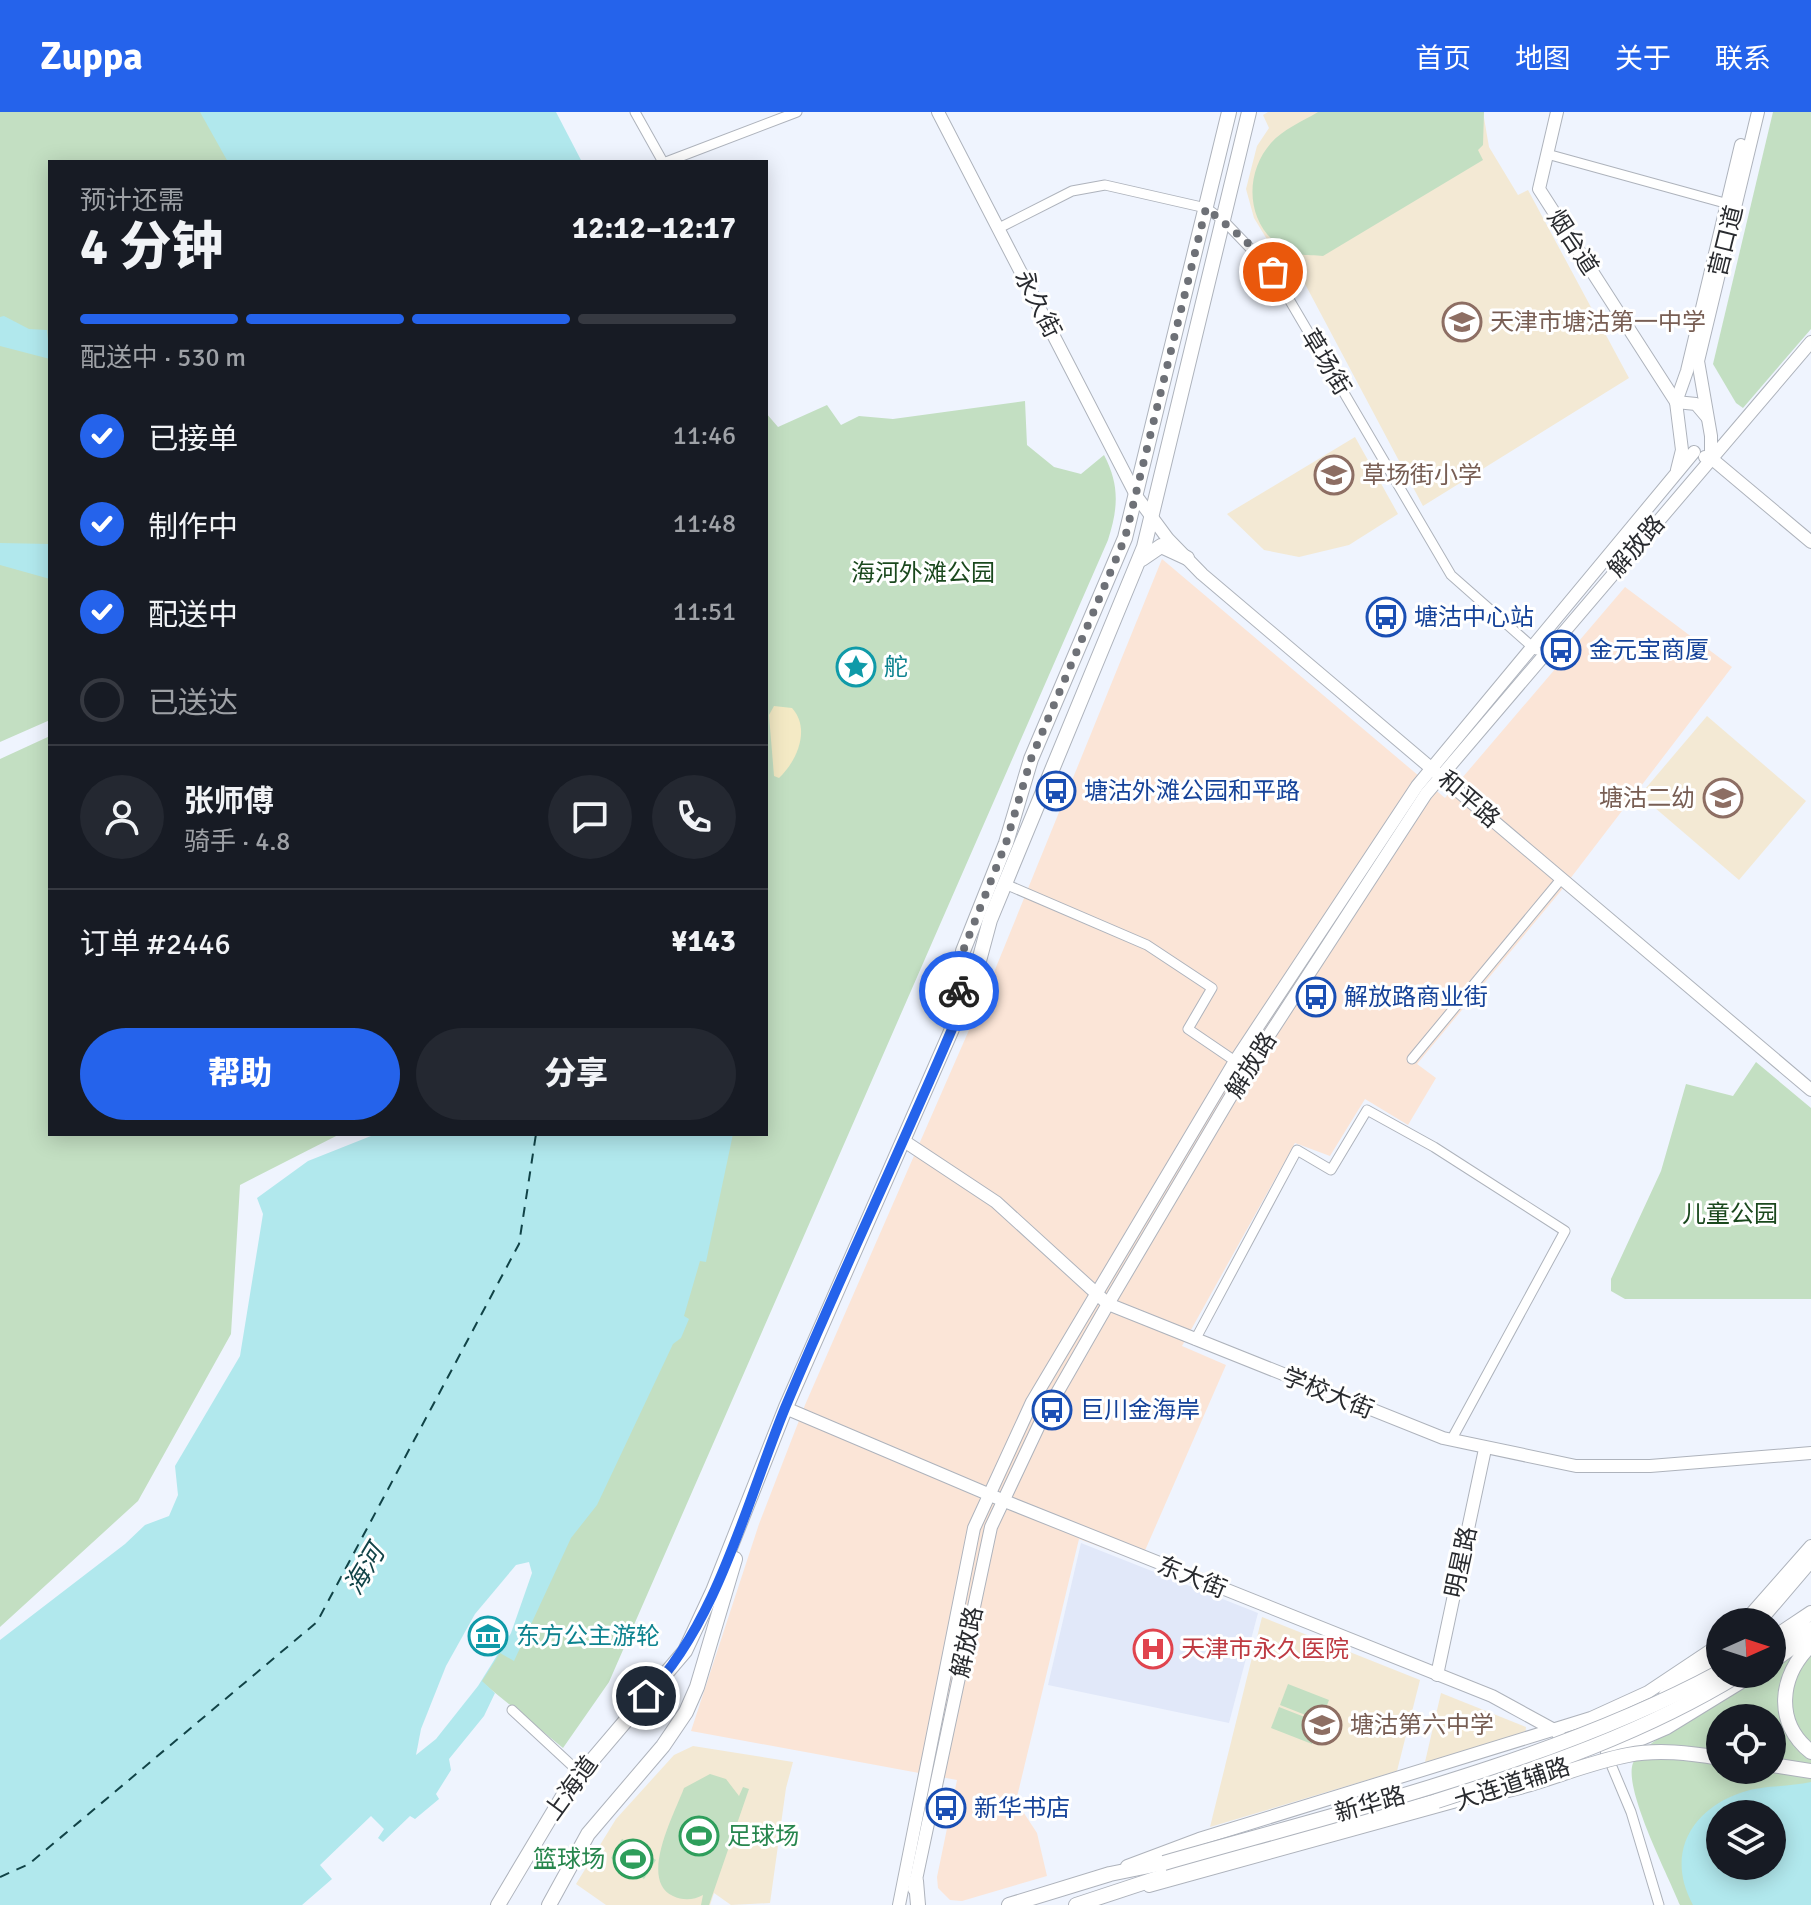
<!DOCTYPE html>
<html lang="zh">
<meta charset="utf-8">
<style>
:root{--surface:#171b24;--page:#242831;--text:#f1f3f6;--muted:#9ea1a6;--line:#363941;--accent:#2563eb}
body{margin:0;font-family:Signika,"Noto Sans SC",sans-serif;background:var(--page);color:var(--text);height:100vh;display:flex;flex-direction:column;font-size:30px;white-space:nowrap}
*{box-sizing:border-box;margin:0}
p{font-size:26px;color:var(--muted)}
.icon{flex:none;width:44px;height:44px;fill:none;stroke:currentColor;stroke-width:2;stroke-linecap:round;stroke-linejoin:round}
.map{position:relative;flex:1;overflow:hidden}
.side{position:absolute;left:48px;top:48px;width:720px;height:976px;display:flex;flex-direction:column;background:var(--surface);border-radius:0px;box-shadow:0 4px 20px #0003}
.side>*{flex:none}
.needle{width:52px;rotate:87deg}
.buttons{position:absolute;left:1706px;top:1496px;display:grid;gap:16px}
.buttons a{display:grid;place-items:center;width:80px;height:80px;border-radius:50%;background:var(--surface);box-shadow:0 4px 20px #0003;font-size:40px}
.pin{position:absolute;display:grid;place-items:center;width:68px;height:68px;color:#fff;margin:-34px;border:4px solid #fff;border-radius:50%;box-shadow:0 2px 8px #0007}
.courier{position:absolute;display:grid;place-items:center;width:80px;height:80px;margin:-40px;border:6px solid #2563eb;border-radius:50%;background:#fff;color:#222;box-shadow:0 2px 10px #0007}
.overview em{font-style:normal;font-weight:800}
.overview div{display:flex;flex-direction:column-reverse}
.overview{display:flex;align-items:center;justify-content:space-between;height:136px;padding:0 32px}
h1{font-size:52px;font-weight:800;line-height:60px}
.bar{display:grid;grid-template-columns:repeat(4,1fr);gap:12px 8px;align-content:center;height:96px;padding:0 32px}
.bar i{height:10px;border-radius:6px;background:var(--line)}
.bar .current{background:var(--accent)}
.bar p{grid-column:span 4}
.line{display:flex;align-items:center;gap:20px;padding:0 32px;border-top:2px solid var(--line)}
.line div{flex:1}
.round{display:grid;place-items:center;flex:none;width:84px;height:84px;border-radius:42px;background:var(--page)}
ol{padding:0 32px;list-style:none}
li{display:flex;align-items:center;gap:24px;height:88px}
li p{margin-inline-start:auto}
li .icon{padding:8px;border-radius:50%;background:var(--accent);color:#fff;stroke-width:4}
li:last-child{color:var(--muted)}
li i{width:44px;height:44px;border:4px solid var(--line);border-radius:50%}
.button{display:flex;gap:16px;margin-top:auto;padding:16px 32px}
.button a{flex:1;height:92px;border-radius:48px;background:var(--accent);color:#fff;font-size:32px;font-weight:800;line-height:92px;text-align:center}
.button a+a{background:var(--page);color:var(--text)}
header{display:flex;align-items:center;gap:48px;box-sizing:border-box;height:112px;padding:0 40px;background:var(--accent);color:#fff}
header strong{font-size:38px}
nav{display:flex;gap:44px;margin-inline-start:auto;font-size:28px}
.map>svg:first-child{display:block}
</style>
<header>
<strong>Zuppa</strong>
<nav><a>首页</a><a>地图</a><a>关于</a><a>联系</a></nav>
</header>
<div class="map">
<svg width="1811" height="1793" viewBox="0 0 1811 1793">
<rect width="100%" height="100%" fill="#eff4fe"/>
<polygon fill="#fbe5d7" points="1162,447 1445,686 1625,475 1732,555 1560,780 1417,952 1436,966 1408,1013 1365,987 1330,1044 1295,1031 1182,1234 1226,1253 1140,1450 1079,1427 1016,1689 1037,1721 1047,1764 962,1789 950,1788 938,1776 937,1765 957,1668 691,1619 759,1412 805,1293 990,870"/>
<polygon fill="#e1e8f9" points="1081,1431 1258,1501 1229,1611 1048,1573"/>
<g fill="#f3e9d4">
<polygon points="1268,0 1483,0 1489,35 1518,83 1528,78 1629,266 1423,394 1296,155 1268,129 1254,106 1246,77 1257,34 1269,16 1263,3"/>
<polygon points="1355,325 1398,402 1349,433 1299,445 1264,438 1227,402"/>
<polygon points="1707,604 1806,689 1739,768 1640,683"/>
<polygon points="1262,1505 1420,1568 1397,1659 1210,1715"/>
<polygon points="1441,1581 1526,1615 1525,1624 1425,1650"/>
<polygon points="693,1634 793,1650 786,1676 770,1791 731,1793 714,1781 710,1793 606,1793 576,1772 616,1707 674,1643"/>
</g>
<g fill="#c3dfc2" fill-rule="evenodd">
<polygon points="0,0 212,0 243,50 50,50 50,608 0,630"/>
<path d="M1318,0H1484L1483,33L1478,38L1483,48L1323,144C1314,143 1301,144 1292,140C1247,122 1241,65 1271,31C1282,18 1303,9 1318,0Z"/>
<polygon points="1773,0 1811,0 1811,217 1743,296 1736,291 1713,252"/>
<path d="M1025,289L1027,333L1054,355L1081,362L1104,343C1120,373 1118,397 1108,428L609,1570L563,1636L472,1562L712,1022H766V301L778,315L827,293L841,313L859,304L893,307Z"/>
<polygon points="50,624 50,1022 340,1022 240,1073 231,1222 138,1389 0,1515 0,647"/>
<polygon points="1756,950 1811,996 1811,1187 1625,1187 1611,1179 1611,1167 1661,1059 1686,972 1733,984"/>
<path d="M1811,1532V1793H1680C1669,1765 1623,1677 1633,1651C1638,1640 1651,1632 1660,1625L1763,1562H1772V1556ZM1720,1606H1772V1658H1720ZM1720,1702H1772V1754H1720Z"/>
<polygon points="1288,1572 1329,1588 1321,1609 1280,1593"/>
<polygon points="1279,1595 1320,1611 1312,1632 1271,1616"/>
<path d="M710,1662L726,1667L739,1684L743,1675L749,1677L709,1793H701L703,1783C694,1788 683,1789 673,1784C638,1768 675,1701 684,1676Z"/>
<polygon points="622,1727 656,1748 644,1767 611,1746"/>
</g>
<path fill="#f4eac5" d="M774,594L792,596C811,617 797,649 779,666L774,664L769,603Z"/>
<g fill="#b1e8ed" fill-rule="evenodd">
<polygon points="200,0 556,0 582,50 228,50"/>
<polygon points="4,204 29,217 47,218 50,247 0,234 0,205"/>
<polygon points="0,431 50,432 50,467 0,453"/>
<polygon points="376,1022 733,1022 706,1150 700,1149 684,1204 689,1207 681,1226 673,1232 597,1393 571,1426 514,1549 500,1541 482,1569 495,1581 484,1604 449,1647 451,1658 436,1682 439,1687 415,1707 410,1704 383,1730 378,1726 384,1717 371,1704 320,1753 332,1767 302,1793 0,1793 0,1528 125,1432 145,1413 169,1404 178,1383 175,1354 240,1244 263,1102 257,1086 308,1049"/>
<path d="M1811,1670V1793H1693C1665,1742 1691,1697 1743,1680C1764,1673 1789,1675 1811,1670ZM1772,1702V1754H1720V1702Z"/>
</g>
<polygon fill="#eff4fe" points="529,1450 532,1461 511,1521 478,1574 436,1627 416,1643 421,1617 446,1554 475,1502 516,1453"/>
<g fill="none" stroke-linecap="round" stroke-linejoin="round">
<polyline stroke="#114347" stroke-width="2" stroke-dasharray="10 8" stroke-linecap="butt" points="0,1765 29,1752 317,1510 519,1132 536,1022"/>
<g stroke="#aeb3bc" stroke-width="11">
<g id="minor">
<polyline points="635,0 663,50"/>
<polyline points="1547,42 1732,93"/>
<polyline points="666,50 797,0"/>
<polyline points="999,116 1072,79 1105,73 1206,96 1223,108 1273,160 1451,463 1536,538"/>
<polyline points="1005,772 1147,833 1212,876 1188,917 1235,949"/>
<polyline points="1412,947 1562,766"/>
<polyline points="1195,1228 1297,1038 1331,1058 1367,998 1434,1035 1565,1119 1454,1323 1455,1329"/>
<polyline points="512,1598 580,1661"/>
<polyline points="1594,1612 1631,1700 1659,1793"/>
</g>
</g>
<g stroke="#aeb3bc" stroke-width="14">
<g id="tertiary">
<polyline points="938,0 1137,385 1168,427 1202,462 1811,978"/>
<polyline points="1557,0 1539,77 1676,290 1682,338 1677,358"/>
<polyline points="1676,290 1687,259 1741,33"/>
<polyline points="1676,290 1696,292 1707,305"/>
<polyline points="1705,345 1711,346 1811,430"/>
<polyline points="1711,346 1711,324 1698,249 1758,0"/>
<polyline points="907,1031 996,1090 1108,1192 1443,1326 1576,1354 1650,1354 1811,1341"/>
<polyline points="790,1298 1002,1388 1492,1584 1556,1619 1580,1651"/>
<polyline points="1744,1510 1811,1434"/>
<polyline points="1772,1551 1811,1523"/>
<polyline points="1437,1563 1485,1337"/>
<polyline points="1607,1642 1667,1616 1755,1562"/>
<polyline points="1127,1754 1199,1727 1591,1606 1648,1580 1720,1532"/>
<polyline points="1149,1774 1482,1682"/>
<polyline points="914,1777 991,1415 1041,1309 1108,1192 1247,957 1426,682 1811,230"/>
<polyline points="899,1793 974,1416 1032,1290 1235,949 1417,674 1694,340"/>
</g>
</g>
<g stroke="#aeb3bc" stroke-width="16">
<g id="secondary">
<polyline points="1758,1510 1811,1448"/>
<polyline points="1772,1527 1811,1501"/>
<path d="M1811,1533C1779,1564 1774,1611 1811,1640"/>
<polyline points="1772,1542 1811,1517"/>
<polyline points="1666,1583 1720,1542"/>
<polyline points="1772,1653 1811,1659"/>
<polyline points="916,1769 918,1793"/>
<polyline points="1009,1793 1110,1762 1164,1751"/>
<polyline points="1076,1793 1167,1763 1437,1689"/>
</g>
</g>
<g stroke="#aeb3bc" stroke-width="16">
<g id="primary">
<polyline points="1142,447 1161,434 1187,446"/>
<polyline points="965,901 990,808 1144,435 1249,0"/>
<polyline points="498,1793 566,1679 685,1539 713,1479 786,1295 952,917 959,891 963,839 1006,731 1031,647 1125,426 1229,0"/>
<polyline points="549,1793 588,1722 663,1634 686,1600 697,1575 735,1447"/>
</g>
</g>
<use href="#minor" stroke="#fff" stroke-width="9"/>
<use href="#tertiary" stroke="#fff" stroke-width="12"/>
<use href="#secondary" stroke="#fff" stroke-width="14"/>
<use href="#primary" stroke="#fff" stroke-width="14"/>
<g stroke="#aeb3bc" stroke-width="16" stroke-linecap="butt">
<g id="secondary-bridge">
<path d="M1473,1684C1527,1679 1575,1653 1628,1643C1658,1637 1690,1641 1720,1646"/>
<path d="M1437,1689C1543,1655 1644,1621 1740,1562"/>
<path d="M1164,1751C1346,1699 1553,1650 1720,1560"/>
</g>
</g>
<use href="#secondary-bridge" stroke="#fff" stroke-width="14"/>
</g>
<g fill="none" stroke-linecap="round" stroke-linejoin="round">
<polyline stroke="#6e7177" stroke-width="8" stroke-dasharray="0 14.4" points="959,879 963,839 1006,731 1031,647 1125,426 1206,96 1246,129 1273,160"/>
<path stroke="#2563eb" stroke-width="10" d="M646,1584C717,1512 747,1389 785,1296C838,1169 898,1044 952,917L959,879"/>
</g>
<defs>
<g id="school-ring" transform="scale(2)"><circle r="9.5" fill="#fff" stroke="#8d6e63" stroke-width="1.5"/><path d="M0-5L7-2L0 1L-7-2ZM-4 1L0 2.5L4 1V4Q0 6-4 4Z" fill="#8d6e63"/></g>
<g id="bus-ring" transform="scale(2)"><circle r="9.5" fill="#fff" stroke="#1a4fb4" stroke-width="1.5"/><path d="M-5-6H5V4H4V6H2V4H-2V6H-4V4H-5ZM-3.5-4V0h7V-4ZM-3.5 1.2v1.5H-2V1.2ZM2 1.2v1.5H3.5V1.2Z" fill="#1a4fb4"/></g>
<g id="sight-ring" transform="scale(2)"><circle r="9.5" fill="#fff" stroke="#0f9aa8" stroke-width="1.5"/><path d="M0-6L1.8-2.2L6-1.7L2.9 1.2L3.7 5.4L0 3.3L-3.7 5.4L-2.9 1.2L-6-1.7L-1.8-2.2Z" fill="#0f9aa8"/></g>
<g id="museum-ring" transform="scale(2)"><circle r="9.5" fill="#fff" stroke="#0f9aa8" stroke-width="1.5"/><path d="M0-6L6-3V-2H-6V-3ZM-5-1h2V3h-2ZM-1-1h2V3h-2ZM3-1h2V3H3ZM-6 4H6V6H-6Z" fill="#0f9aa8"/></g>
<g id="hospital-ring" transform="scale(2)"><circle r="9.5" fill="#fff" stroke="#e0444e" stroke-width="1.5"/><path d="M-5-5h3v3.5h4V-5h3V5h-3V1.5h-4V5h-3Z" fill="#e0444e"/></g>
<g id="stadium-ring" transform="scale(2)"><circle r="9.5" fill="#fff" stroke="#2e9e5b" stroke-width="1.5"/><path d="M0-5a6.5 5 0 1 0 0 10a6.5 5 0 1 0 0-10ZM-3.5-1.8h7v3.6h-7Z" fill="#2e9e5b"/></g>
</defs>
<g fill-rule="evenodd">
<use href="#school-ring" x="1462" y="210"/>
<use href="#school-ring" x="1334" y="363"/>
<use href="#bus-ring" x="1386" y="505"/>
<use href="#bus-ring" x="1561" y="538"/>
<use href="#sight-ring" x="856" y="555"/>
<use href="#bus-ring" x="1056" y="679"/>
<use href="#school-ring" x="1723" y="686"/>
<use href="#bus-ring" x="1316" y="885"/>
<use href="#bus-ring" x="1052" y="1298"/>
<use href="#museum-ring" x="488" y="1524"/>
<use href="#hospital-ring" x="1153" y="1537"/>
<use href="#school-ring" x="1322" y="1613"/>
<use href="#bus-ring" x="946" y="1696"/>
<use href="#stadium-ring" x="699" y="1724"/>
<use href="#stadium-ring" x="633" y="1747"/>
</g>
<g text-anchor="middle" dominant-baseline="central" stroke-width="6" stroke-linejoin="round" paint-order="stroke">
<g font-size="24" fill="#292b2f" stroke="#fff">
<text transform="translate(1726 129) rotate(-76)">营口道</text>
<text transform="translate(1573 130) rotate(57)">烟台道</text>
<text transform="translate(1038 192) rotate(63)">永久街</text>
<text transform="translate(1326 250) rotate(59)">草场街</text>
<text transform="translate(1636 434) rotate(-49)">解放路</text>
<text transform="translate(1469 687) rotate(41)">和平路</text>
<text transform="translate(1251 953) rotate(-58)">解放路</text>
<text transform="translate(1328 1281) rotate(22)">学校大街</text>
<text transform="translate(1461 1450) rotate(-78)">明星路</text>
<text transform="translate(1192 1465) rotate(22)">东大街</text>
<text transform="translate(967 1530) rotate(-78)">解放路</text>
<text transform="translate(1512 1672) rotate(-18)">大连道辅路</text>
<text transform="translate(571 1676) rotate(-54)">上海道</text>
<text transform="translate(1370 1692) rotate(-16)">新华路</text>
</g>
<g font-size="24" fill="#785e54" stroke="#fff" text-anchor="start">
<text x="1490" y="210">天津市塘沽第一中学</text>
<text x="1362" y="363">草场街小学</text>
<text x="1695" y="686" text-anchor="end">塘沽二幼</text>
<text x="1350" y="1613">塘沽第六中学</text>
</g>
<g font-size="24" fill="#1a481d" stroke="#fff">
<text x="923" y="461">海河外滩公园</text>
<text x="1730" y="1102">儿童公园</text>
</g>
<g font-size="24" fill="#164399" stroke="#fff" text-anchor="start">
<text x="1414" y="505">塘沽中心站</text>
<text x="1589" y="538">金元宝商厦</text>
<text x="1084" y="679">塘沽外滩公园和平路</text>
<text x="1344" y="885">解放路商业街</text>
<text x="1080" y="1298">巨川金海岸</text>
<text x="974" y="1696">新华书店</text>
</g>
<g font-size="24" fill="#0d838f" stroke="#fff" text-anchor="start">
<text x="884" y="555">舵</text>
<text x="516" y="1524">东方公主游轮</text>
</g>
<g font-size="24" fill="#be3a42" stroke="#fff" text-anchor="start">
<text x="1181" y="1537">天津市永久医院</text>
</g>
<g font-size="24" fill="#27864d" stroke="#fff" text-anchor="start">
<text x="727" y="1724">足球场</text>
<text x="605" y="1747" text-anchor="end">篮球场</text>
</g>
<g font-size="26" font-style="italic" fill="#114347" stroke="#fff">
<text transform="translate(365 1458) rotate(-59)">海河</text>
</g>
</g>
</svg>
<div class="buttons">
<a><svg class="needle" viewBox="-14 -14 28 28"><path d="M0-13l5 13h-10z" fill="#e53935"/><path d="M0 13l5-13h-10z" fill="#9ea1a6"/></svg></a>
<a><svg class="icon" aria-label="locate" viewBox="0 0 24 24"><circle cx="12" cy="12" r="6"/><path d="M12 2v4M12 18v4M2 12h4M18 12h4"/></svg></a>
<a><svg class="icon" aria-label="layers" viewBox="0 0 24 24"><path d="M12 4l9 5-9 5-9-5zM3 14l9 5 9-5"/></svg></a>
</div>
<div class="pin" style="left:1273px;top:160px;background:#ea580c"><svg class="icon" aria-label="bag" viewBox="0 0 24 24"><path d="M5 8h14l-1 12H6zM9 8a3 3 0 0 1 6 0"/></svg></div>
<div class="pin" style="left:646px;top:1584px;background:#1f2937"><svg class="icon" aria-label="home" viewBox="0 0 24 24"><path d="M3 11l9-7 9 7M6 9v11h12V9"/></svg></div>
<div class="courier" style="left:959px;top:879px"><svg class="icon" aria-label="bike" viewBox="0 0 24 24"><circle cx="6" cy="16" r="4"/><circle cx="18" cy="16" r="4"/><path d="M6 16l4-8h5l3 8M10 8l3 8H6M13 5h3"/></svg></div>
<section class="side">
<div class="overview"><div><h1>4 分钟</h1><p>预计还需</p></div><em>12:12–12:17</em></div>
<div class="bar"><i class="current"></i><i class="current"></i><i class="current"></i><i></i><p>配送中 · 530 m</p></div>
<ol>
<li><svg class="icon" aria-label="check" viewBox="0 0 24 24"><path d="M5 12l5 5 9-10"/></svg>已接单<p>11:46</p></li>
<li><svg class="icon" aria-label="check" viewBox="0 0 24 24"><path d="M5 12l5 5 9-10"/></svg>制作中<p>11:48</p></li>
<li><svg class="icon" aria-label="check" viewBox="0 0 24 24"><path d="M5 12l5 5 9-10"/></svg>配送中<p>11:51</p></li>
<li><i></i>已送达</li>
</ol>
<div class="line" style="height:144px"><a class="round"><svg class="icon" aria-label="person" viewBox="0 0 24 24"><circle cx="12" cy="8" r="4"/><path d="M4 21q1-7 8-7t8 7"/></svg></a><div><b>张师傅</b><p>骑手 · 4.8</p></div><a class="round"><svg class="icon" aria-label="chat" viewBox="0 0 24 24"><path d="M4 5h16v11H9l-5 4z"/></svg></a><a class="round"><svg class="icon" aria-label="phone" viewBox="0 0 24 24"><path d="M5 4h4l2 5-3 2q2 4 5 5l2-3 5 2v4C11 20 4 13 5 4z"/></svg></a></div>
<div class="line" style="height:104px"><div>订单 #2446</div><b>¥143</b></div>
<div class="button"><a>帮助</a><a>分享</a></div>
</section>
</div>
